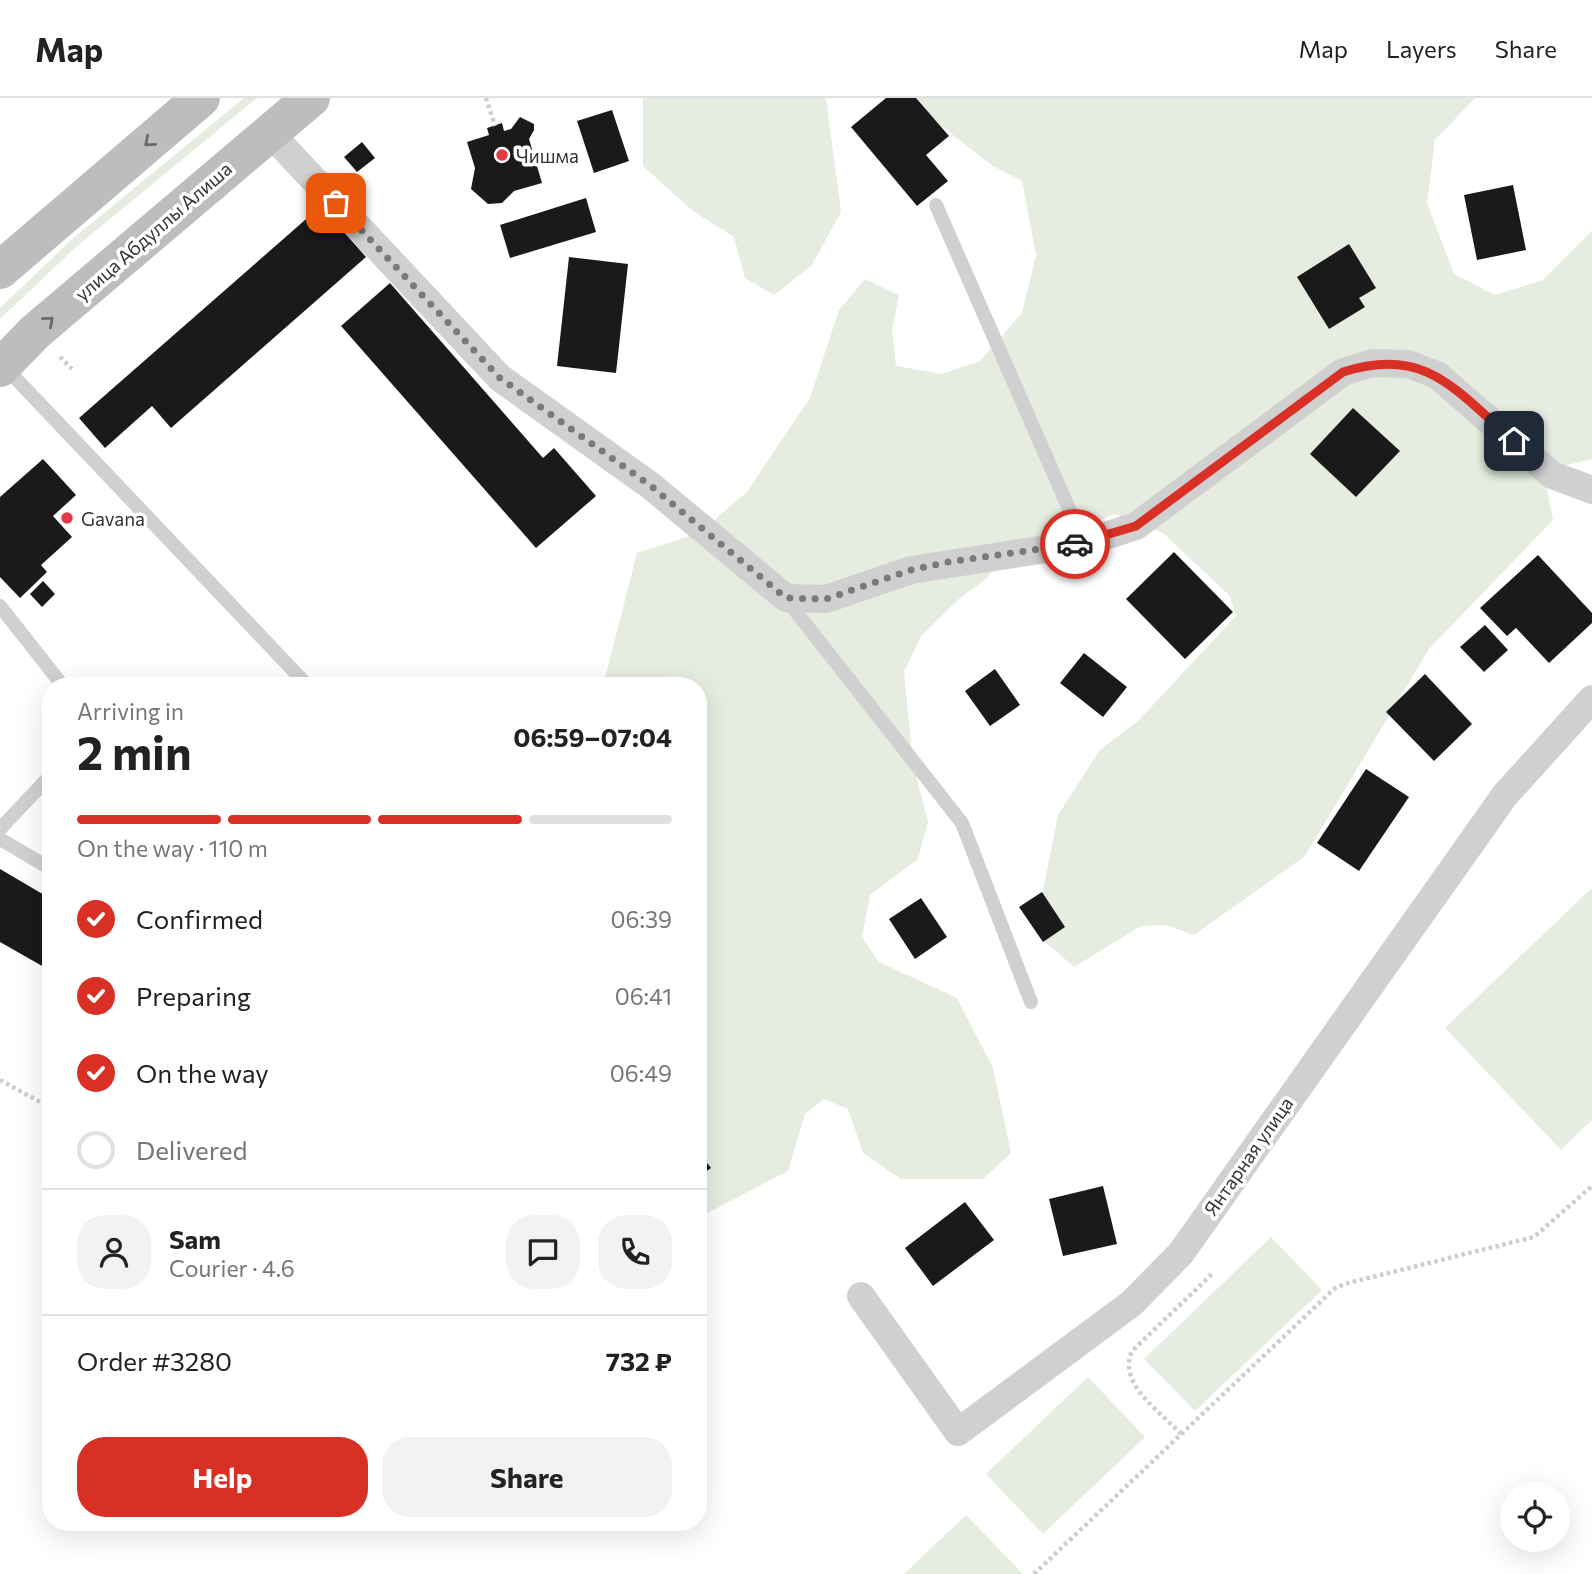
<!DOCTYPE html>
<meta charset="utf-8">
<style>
:root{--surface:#fff;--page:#f2f2f2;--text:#222;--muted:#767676;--line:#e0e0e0;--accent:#d93025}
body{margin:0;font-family:Commissioner,sans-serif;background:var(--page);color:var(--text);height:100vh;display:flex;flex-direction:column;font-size:26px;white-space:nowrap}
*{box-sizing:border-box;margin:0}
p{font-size:23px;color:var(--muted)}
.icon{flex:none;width:38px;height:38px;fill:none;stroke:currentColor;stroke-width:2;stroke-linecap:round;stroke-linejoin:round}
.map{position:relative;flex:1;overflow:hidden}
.details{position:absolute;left:42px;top:579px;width:665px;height:854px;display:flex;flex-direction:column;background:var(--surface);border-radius:28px;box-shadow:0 7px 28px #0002}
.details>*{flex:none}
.buttons{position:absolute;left:1500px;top:1384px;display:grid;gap:14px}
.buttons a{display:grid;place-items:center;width:70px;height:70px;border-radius:50%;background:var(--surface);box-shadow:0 7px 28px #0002;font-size:35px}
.pin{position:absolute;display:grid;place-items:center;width:60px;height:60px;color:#fff;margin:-30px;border-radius:14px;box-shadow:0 4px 10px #0006}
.courier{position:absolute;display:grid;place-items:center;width:70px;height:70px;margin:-35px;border:5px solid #d93025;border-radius:50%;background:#fff;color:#222;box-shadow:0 2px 9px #0007}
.overview em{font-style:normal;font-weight:700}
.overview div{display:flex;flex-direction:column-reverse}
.overview{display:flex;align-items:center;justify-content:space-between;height:119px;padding:0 35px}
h1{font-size:46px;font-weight:700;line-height:52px}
.bar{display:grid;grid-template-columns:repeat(4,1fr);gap:10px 7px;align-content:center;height:84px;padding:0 35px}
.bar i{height:9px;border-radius:5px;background:var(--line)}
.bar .on{background:var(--accent)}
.bar p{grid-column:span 4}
.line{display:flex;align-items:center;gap:18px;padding:0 35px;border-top:2px solid var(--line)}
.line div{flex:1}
.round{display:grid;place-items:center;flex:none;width:74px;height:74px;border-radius:28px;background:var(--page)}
ol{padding:0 35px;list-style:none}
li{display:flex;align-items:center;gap:21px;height:77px}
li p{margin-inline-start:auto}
li .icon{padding:7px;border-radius:50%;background:var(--accent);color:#fff;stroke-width:4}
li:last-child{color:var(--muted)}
li i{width:38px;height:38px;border:4px solid var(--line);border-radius:50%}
.button{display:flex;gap:14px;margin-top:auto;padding:14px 35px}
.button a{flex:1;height:80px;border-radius:28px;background:var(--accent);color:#fff;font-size:28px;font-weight:700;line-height:80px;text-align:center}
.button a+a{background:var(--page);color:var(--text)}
header{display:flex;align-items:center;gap:42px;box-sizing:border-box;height:98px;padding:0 35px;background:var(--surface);border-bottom:2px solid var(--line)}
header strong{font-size:33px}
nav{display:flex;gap:38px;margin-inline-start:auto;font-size:24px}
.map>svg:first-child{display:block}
</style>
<header>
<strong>Map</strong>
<nav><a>Map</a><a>Layers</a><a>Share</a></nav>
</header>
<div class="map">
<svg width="1592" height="1476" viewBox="0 0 1592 1476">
<rect width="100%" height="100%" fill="#fff"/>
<g fill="#e6ecdf">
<polygon points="244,0 257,0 76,149 0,221 0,210 71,142"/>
<polygon points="643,0 826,0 841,114 812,167 774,197 745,180 734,139 693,113 643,68"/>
<polygon points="905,0 1475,0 1435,42 1427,105 1454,176 1495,197 1543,182 1592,133 1592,361 1567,367 1547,391 1553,422 1429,551 1305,758 1194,837 1166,827 1141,828 1074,869 1043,842 1043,792 1058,717 1100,652 1139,622 1236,518 1230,498 1163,435 1114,416 1068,436 1010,445 987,480 960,500 921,538 904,574 913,666 928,724 918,761 870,797 862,839 879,864 957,900 993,970 1011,1055 983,1081 901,1081 863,1055 848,1011 824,1001 805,1016 788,1073 698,1120 698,588 603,588 637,455 699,435 747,394 810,300 839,212 865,181 899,197 892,233 896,268 942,276 980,263 1022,215 1036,157 1022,83 993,68"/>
<polygon points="1592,790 1592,1022 1561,1052 1445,930"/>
<polygon points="1271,1139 1322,1192 1195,1313 1144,1261"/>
<polygon points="1088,1279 1145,1339 1043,1436 986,1376"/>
<polygon points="966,1417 1023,1476 904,1476"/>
</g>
<g fill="#1a1a1a">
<polygon points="886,0 916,0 949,38 926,57 948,83 917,108 851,29"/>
<polygon points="612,12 629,63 594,75 577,23"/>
<polygon points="520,19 534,26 534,32 529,41 542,85 514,93 502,105 488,106 471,91 475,70 467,44 489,37 487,30 502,25 504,33 511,31"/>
<polygon points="362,44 375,60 357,74 344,59"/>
<polygon points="1513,87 1526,152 1477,162 1464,97"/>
<polygon points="586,100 596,134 510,160 500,127"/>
<polygon points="321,108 366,159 171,330 152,308 105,350 79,320"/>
<polygon points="1349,146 1376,190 1359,200 1365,209 1329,231 1297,179"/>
<polygon points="569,159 628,166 616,275 557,268"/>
<polygon points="390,185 543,360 554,350 596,398 536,450 341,228"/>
<polygon points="1353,310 1400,353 1356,399 1310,356"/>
<polygon points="43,361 76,397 53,418 72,439 41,467 47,474 20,500 0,479 0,399"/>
<polygon points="1174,454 1233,514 1185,561 1126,501"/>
<polygon points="1538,457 1592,515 1592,525 1549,565 1516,530 1507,538 1480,510"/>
<polygon points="43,483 55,496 42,509 30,496"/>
<polygon points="1485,527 1508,552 1484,574 1460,549"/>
<polygon points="1084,555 1127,589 1103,619 1060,585"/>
<polygon points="995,571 1020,607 990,628 965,593"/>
<polygon points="1425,576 1472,626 1434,663 1386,614"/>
<polygon points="1366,671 1409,699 1359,773 1317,745"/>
<polygon points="0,771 51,801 51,873 0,844"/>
<polygon points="1042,794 1065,829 1043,844 1019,809"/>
<polygon points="921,800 947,839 915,861 889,821"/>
<polygon points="698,1053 711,1070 698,1079"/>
<polygon points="1103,1088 1117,1146 1063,1158 1049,1101"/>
<polygon points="965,1104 994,1142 933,1188 905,1150"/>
</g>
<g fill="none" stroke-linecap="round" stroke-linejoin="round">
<g stroke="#cdcdcd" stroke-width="4.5" stroke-dasharray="3.5 3.5" stroke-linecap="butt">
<polyline points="486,0 495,28"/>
<polyline points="60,259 72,271"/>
<polyline points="0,982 51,1010"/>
<path d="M1181,1336C1161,1314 1117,1286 1132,1253L1212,1176"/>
<polyline points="1034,1476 1334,1191 1344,1186 1534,1139 1592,1088"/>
</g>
<g stroke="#d0d0d0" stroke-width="14">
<polyline points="936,107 1084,445"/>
<polyline points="4,268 308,588"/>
<polyline points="786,501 962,725 1031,904"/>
<polyline points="0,508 63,588"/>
<polyline points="0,731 51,677"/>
<polyline points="0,741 51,771"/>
</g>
<g stroke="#d0d0d0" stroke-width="28">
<polyline points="269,34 500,280 651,388 786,500 826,501 911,472 1084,445 1136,428 1343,274 1372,265 1408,266 1437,277 1552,377 1592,392"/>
<polyline points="861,1198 958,1334 1132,1205 1181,1155 1505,697 1592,601"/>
</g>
<g stroke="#bdbdbd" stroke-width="38">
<polyline points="0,172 201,0"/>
<polyline points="0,270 35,234 311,0"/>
</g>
</g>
<defs><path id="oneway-chevron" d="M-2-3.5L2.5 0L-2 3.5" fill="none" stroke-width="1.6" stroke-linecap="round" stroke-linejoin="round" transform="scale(1.75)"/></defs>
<g stroke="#6a6a6a">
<use href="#oneway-chevron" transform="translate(149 44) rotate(139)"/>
<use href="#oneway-chevron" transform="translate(49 223) rotate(-41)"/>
</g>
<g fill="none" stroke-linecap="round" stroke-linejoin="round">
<polyline stroke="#7a7a7a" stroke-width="7" stroke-dasharray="0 12.6" points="336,105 500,280 651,388 786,500 826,501 911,472 948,464 1075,446"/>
<path stroke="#d93025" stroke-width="9" d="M1075,446L1136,428L1343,274C1426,247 1456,293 1514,343"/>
</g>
<g fill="#e63946" stroke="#fff" stroke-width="2.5">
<circle cx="502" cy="57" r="7"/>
<circle cx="67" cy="420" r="7"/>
</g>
<g text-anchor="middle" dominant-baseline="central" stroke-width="7" stroke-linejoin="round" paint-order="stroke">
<g font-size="19" fill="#333" stroke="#fff" text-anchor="start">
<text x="516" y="57">Чишма</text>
<text x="81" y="420">Gavana</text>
</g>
<g font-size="19" fill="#333" stroke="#fff">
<text transform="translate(153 133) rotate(-41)">улица Абдуллы Алиша</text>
<text transform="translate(1248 1058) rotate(-55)">Янтарная улица</text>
</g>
</g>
</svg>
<div class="buttons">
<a><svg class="icon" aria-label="locate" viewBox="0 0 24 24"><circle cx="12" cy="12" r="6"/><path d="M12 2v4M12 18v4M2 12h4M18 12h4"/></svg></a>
</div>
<div class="pin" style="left:336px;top:105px;background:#ea580c"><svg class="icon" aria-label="bag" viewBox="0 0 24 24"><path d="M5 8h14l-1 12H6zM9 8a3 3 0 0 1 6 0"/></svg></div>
<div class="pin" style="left:1514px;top:343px;background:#1f2937"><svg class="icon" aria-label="home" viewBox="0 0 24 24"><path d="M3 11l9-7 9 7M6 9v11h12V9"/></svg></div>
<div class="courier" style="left:1075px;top:446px"><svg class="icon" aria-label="car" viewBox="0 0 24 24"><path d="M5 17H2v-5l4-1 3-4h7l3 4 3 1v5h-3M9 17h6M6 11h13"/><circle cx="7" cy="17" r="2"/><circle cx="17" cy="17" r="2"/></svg></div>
<section class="details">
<div class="overview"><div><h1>2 min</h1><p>Arriving in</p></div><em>06:59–07:04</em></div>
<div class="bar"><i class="on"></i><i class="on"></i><i class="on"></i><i></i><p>On the way · 110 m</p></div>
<ol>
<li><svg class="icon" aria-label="check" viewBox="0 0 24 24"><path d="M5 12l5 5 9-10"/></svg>Confirmed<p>06:39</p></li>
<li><svg class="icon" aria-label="check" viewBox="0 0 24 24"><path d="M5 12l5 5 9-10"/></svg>Preparing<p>06:41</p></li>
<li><svg class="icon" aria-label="check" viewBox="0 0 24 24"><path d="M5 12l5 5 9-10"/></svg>On the way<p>06:49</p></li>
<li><i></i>Delivered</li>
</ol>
<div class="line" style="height:126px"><a class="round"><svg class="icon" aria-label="person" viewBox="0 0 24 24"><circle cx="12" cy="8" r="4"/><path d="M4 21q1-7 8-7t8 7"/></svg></a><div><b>Sam</b><p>Courier · 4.6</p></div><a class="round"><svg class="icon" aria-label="chat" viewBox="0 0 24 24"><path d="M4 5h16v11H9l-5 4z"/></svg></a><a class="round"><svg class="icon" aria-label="phone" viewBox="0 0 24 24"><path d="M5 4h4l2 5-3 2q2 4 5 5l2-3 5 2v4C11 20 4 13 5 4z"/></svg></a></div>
<div class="line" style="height:91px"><div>Order #3280</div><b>732 ₽</b></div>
<div class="button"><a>Help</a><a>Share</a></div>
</section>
</div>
